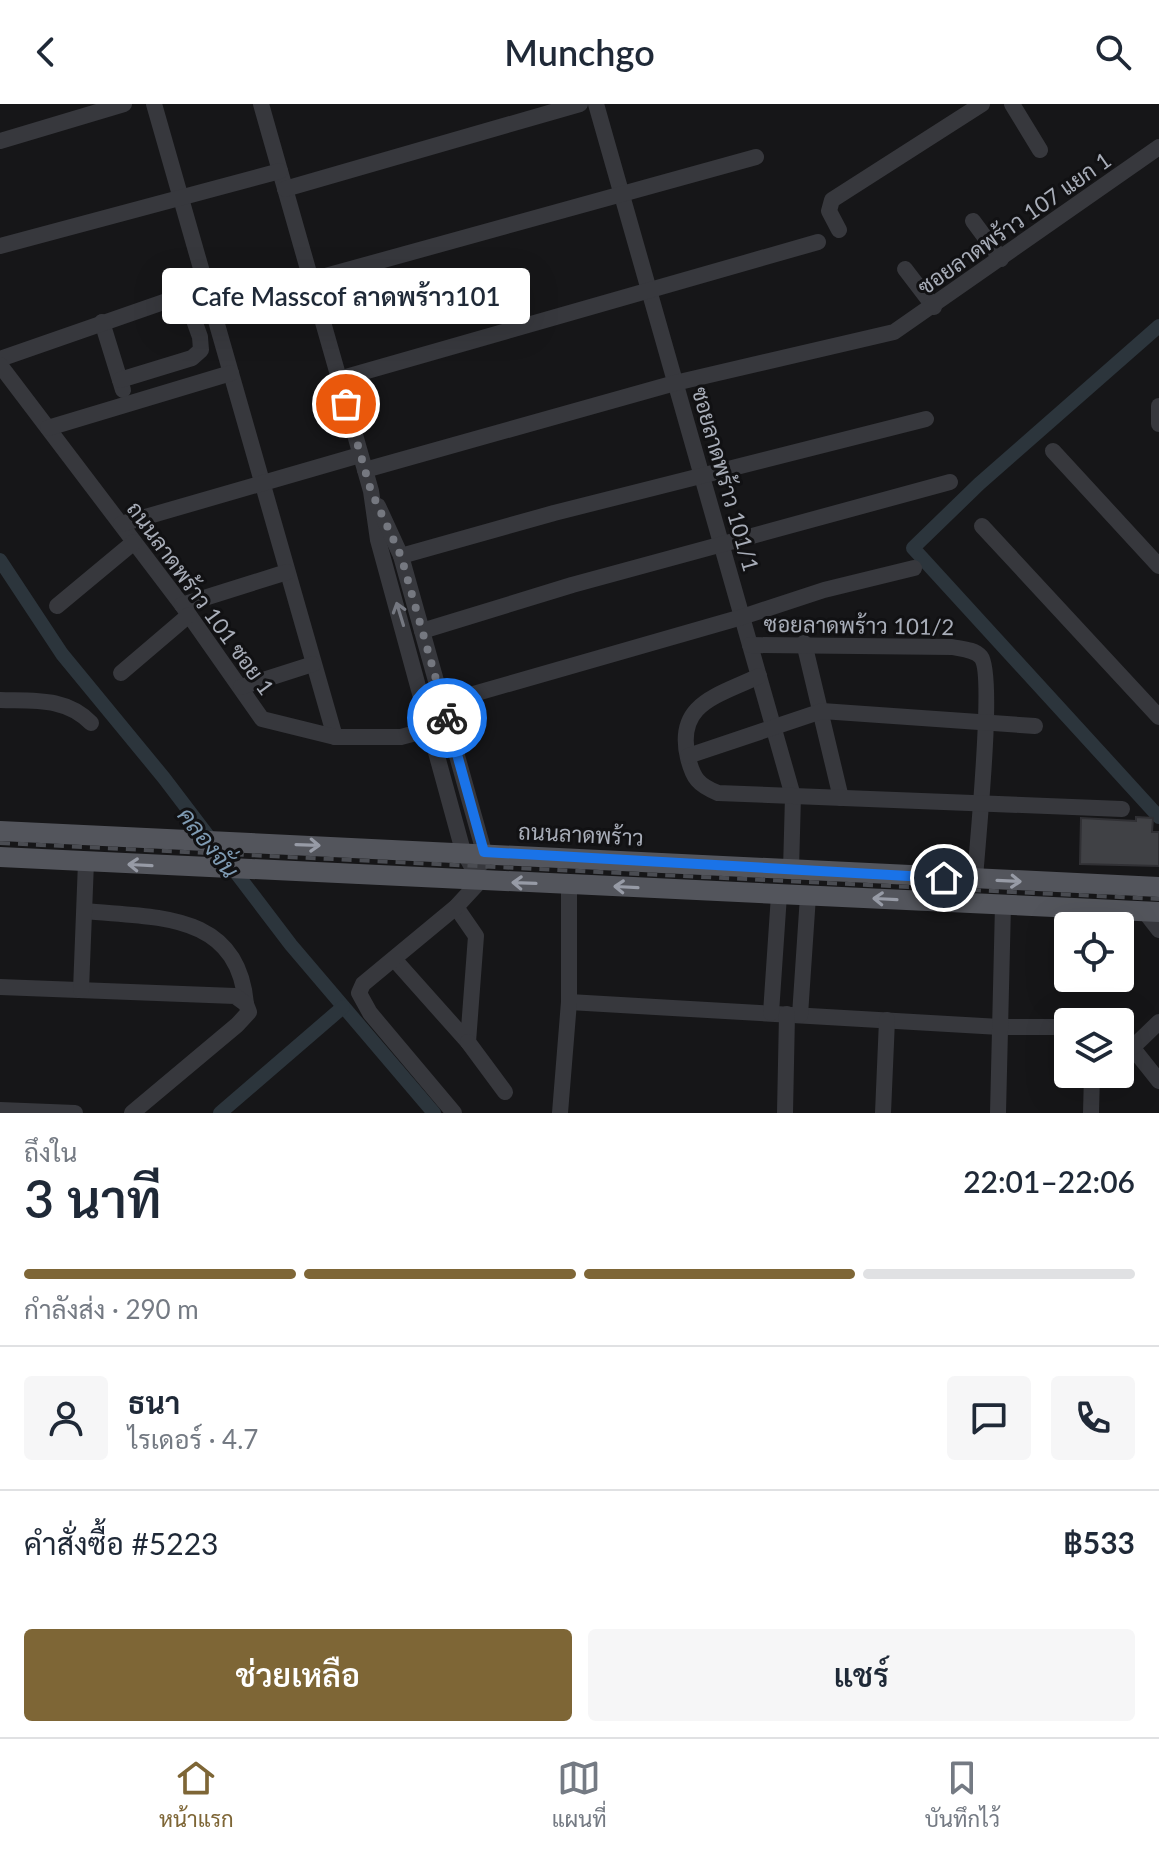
<!DOCTYPE html>
<html lang="th">
<meta charset="utf-8">
<style>
:root{--surface:#fff;--page:#f6f6f7;--text:#1f2937;--muted:#747a83;--line:#e0e1e3;--accent:#7e6636}
body{margin:0;font-family:Lato,Sarabun,sans-serif;background:var(--page);color:var(--text);height:100vh;display:flex;flex-direction:column;font-size:30px;white-space:nowrap}
*{box-sizing:border-box;margin:0}
p{font-size:26px;color:var(--muted)}
.icon{flex:none;width:44px;height:44px;fill:none;stroke:currentColor;stroke-width:2;stroke-linecap:round;stroke-linejoin:round}
.map{position:relative;height:1009px;overflow:hidden}
.details{display:flex;flex-direction:column;background:var(--surface);flex:1}
.details>*{flex:none}
.controls{position:absolute;left:1054px;top:808px;display:grid;gap:16px}
.controls a{display:grid;place-items:center;width:80px;height:80px;border-radius:8px;background:var(--surface);box-shadow:0 8px 32px #0002;font-size:40px}
.pin{position:absolute;display:grid;place-items:center;width:68px;height:68px;color:#fff;margin:-34px;border:4px solid #fff;border-radius:50%;box-shadow:0 2px 8px #0007}
.courier{position:absolute;display:grid;place-items:center;width:80px;height:80px;margin:-40px;border:6px solid #1a73e8;border-radius:50%;background:#fff;color:#222;box-shadow:0 2px 10px #0007}
.bubble{position:absolute;height:56px;border-radius:8px;background:var(--surface);box-shadow:0 8px 32px #0002;font-size:26px;font-weight:600;line-height:56px;text-align:center}
.head em{font-style:normal;font-weight:600}
.head div{display:flex;flex-direction:column-reverse}
.head{display:flex;align-items:center;justify-content:space-between;height:136px;padding:0 24px}
h1{font-size:52px;font-weight:600;line-height:60px}
.bar{display:grid;grid-template-columns:repeat(4,1fr);gap:12px 8px;align-content:center;height:96px;padding:0 24px}
.bar i{height:10px;border-radius:6px;background:var(--line)}
.bar .current{background:var(--accent)}
.bar p{grid-column:span 4}
.line{display:flex;align-items:center;gap:20px;padding:0 24px;border-top:2px solid var(--line)}
.line div{flex:1}
.round{display:grid;place-items:center;flex:none;width:84px;height:84px;border-radius:8px;background:var(--page)}
.action{display:flex;gap:16px;margin-top:auto;padding:16px 24px}
.action a{flex:1;height:92px;border-radius:8px;background:var(--accent);color:#fff;font-size:32px;font-weight:600;line-height:92px;text-align:center}
.action a+a{background:var(--page);color:var(--text)}
header{display:flex;justify-content:space-between;align-items:center;height:104px;padding:0 24px;background:var(--surface);font-size:36px;font-weight:600}
.menu{display:flex;justify-content:space-around;align-items:center;height:112px;border-top:2px solid var(--line);background:var(--surface);font-size:22px;color:var(--muted)}
.menu a{display:grid;justify-items:center;gap:4px}
.menu .current{color:var(--accent)}
.map>svg:first-child{display:block}
</style>
<header><svg class="icon" aria-label="back" viewBox="0 0 24 24"><path d="M15 5l-7 7 7 7"/></svg>Munchgo<svg class="icon" aria-label="search" viewBox="0 0 24 24"><circle cx="10" cy="10" r="6"/><path d="M15 15l6 6"/></svg></header>
<div class="map">
<svg width="1159" height="1009" viewBox="0 0 1159 1009">
<rect width="100%" height="100%" fill="#161618"/>
<g fill="none" stroke-linecap="round" stroke-linejoin="round">
<g stroke="#2c353c" stroke-width="14">
<polyline points="1159,222 979,380 913,444 1159,713"/>
<polyline points="0,456 62,550 164,674 291,841 434,1009"/>
<polyline points="220,1009 343,903"/>
</g>
</g>
<polygon fill="#404145" stroke="#303034" stroke-width="2" points="1136,713 1153,714 1152,728 1159,728 1159,762 1080,760 1081,714 1136,717"/>
<g fill="none" stroke-linecap="round" stroke-linejoin="round">
<g stroke="#37383d" stroke-width="16">
<polyline points="154,0 335,633"/>
<polyline points="261,0 371,387 378,436 463,747 480,777"/>
<polyline points="596,0 793,692 791,766"/>
<polyline points="1012,0 1040,46"/>
<polyline points="0,37 124,0"/>
<polyline points="285,85 580,0"/>
<polyline points="973,117 1001,155"/>
<polyline points="839,126 829,107 832,96 982,0"/>
<polyline points="0,142 280,67"/>
<polyline points="905,165 934,203"/>
<polyline points="311,176 756,53"/>
<polyline points="102,218 123,286"/>
<polyline points="0,255 178,193 186,194 200,233 201,246 192,254 120,276"/>
<polyline points="0,261 182,501 262,615 335,633 401,633 431,625"/>
<polyline points="339,275 818,138"/>
<polyline points="1159,302 1159,320"/>
<polyline points="48,324 231,269"/>
<polyline points="1053,347 1159,462"/>
<polyline points="365,366 675,279 894,228 1159,43"/>
<polyline points="378,402 401,452 484,748 482,759"/>
<polyline points="121,420 360,351"/>
<polyline points="982,422 1159,613"/>
<polyline points="401,452 554,409 926,315"/>
<polyline points="182,501 287,468"/>
<polyline points="57,502 134,438"/>
<polyline points="422,527 572,481 950,378"/>
<polyline points="804,539 841,694"/>
<path d="M750,541L952,543C962,545 974,545 981,553C995,570 977,742 975,775"/>
<polyline points="121,569 189,511"/>
<path d="M759,572C718,592 675,599 688,654C693,674 698,681 718,689L1122,705"/>
<polyline points="241,583 313,560"/>
<path d="M0,596C33,597 66,593 91,619"/>
<polyline points="442,599 742,513 824,486 914,464"/>
<polyline points="688,652 822,607 1035,622"/>
<path d="M85,807C155,814 238,807 246,900"/>
<polyline points="1145,808 1159,826"/>
<polyline points="394,855 468,938 476,832 456,803"/>
<polyline points="0,883 235,892 246,900 249,908 237,921 132,1009"/>
<polyline points="81,886 86,758"/>
<polyline points="569,898 1000,923 1068,923"/>
<polyline points="771,909 779,791"/>
<polyline points="800,911 808,792"/>
<polyline points="1120,928 1159,977"/>
<polyline points="468,938 505,988"/>
<polyline points="1133,943 1159,918"/>
<polyline points="0,1006 75,1009"/>
<polyline points="454,1009 370,909 359,889 363,880 456,803 480,777"/>
<polyline points="560,1009 569,898 569,781"/>
<polyline points="785,1009 787,910"/>
<polyline points="883,1009 887,916"/>
<polyline points="998,1009 1003,801"/>
<polyline points="1091,1009 1092,970"/>
</g>
<g stroke="#53555c" stroke-width="20">
<polyline points="0,727 1159,783"/>
<polyline points="0,753 1159,808"/>
</g>
<polyline stroke="#4a4c52" stroke-width="4" stroke-dasharray="10 8" stroke-linecap="butt" points="0,739 1159,795"/>
</g>
<defs><path id="oneway-shaft" d="M-6 0H5M1.5-3L5.5 0L1.5 3" fill="none" stroke-width="1.6" stroke-linecap="round" stroke-linejoin="round" transform="scale(2)"/></defs>
<use stroke="#757881" href="#oneway-shaft" transform="translate(400 510) rotate(-107)"/>
<g stroke="#979ba6">
<use href="#oneway-shaft" transform="translate(308 741) rotate(2)"/>
<use href="#oneway-shaft" transform="translate(140 761) rotate(-177)"/>
<use href="#oneway-shaft" transform="translate(1009 777) rotate(3)"/>
<use href="#oneway-shaft" transform="translate(524 779) rotate(-178)"/>
<use href="#oneway-shaft" transform="translate(626 783) rotate(-177)"/>
<use href="#oneway-shaft" transform="translate(885 795) rotate(-177)"/>
</g>
<g fill="none" stroke-linecap="round" stroke-linejoin="round">
<polyline stroke="#757880" stroke-width="8" stroke-dasharray="0 14.4" points="346,300 371,387 401,452 447,614"/>
<polyline stroke="#1a73e8" stroke-width="10" points="447,614 484,748 944,774"/>
</g>
<g text-anchor="middle" dominant-baseline="central" stroke-width="6" stroke-linejoin="round" paint-order="stroke">
<g font-size="22" fill="#a8adb8" stroke="#111113">
<text transform="translate(1014 119) rotate(-35)">ซอยลาดพร้าว 107 แยก 1</text>
<text transform="translate(726 375) rotate(74)">ซอยลาดพร้าว 101/1</text>
<text transform="translate(201 494) rotate(54)">ถนนลาดพร้าว 101 ซอย 1</text>
<text transform="translate(859 521) rotate(1)">ซอยลาดพร้าว 101/2</text>
<text transform="translate(581 730) rotate(3)">ถนนลาดพร้าว</text>
</g>
<g font-size="24" font-style="italic" fill="#7f9bb3" stroke="#111113">
<text transform="translate(209 738) rotate(52)">คลองจั่น</text>
</g>
</g>
</svg>
<div class="controls">
<a><svg class="icon" aria-label="locate" viewBox="0 0 24 24"><circle cx="12" cy="12" r="6"/><path d="M12 2v4M12 18v4M2 12h4M18 12h4"/></svg></a>
<a><svg class="icon" aria-label="layers" viewBox="0 0 24 24"><path d="M12 4l9 5-9 5-9-5zM3 14l9 5 9-5"/></svg></a>
</div>
<div class="pin" style="left:346px;top:300px;background:#ea580c"><svg class="icon" aria-label="bag" viewBox="0 0 24 24"><path d="M5 8h14l-1 12H6zM9 8a3 3 0 0 1 6 0"/></svg></div>
<div class="pin" style="left:944px;top:774px;background:#1f2937"><svg class="icon" aria-label="home" viewBox="0 0 24 24"><path d="M3 11l9-7 9 7M6 9v11h12V9"/></svg></div>
<div class="courier" style="left:447px;top:614px"><svg class="icon" aria-label="bike" viewBox="0 0 24 24"><circle cx="6" cy="16" r="4"/><circle cx="18" cy="16" r="4"/><path d="M6 16l4-8h5l3 8M10 8l3 8H6M13 5h3"/></svg></div>
<div class="bubble" style="left:162px;top:164px;width:368px">Cafe Masscof ลาดพร้าว101</div>
</div>
<section class="details">
<div class="head"><div><h1>3 นาที</h1><p>ถึงใน</p></div><em>22:01–22:06</em></div>
<div class="bar"><i class="current"></i><i class="current"></i><i class="current"></i><i></i><p>กำลังส่ง · 290 m</p></div>
<div class="line" style="height:144px"><a class="round"><svg class="icon" aria-label="person" viewBox="0 0 24 24"><circle cx="12" cy="8" r="4"/><path d="M4 21q1-7 8-7t8 7"/></svg></a><div><b>ธนา</b><p>ไรเดอร์ · 4.7</p></div><a class="round"><svg class="icon" aria-label="chat" viewBox="0 0 24 24"><path d="M4 5h16v11H9l-5 4z"/></svg></a><a class="round"><svg class="icon" aria-label="phone" viewBox="0 0 24 24"><path d="M5 4h4l2 5-3 2q2 4 5 5l2-3 5 2v4C11 20 4 13 5 4z"/></svg></a></div>
<div class="line" style="height:104px"><div>คำสั่งซื้อ #5223</div><b>฿533</b></div>
<div class="action"><a>ช่วยเหลือ</a><a>แชร์</a></div>
</section>
<nav class="menu">
<a class="current"><svg class="icon" aria-label="home" viewBox="0 0 24 24"><path d="M3 11l9-7 9 7M6 9v11h12V9"/></svg>หน้าแรก</a>
<a><svg class="icon" aria-label="map" viewBox="0 0 24 24"><path d="M3 6l6-2 6 2 6-2v14l-6 2-6-2-6 2zM9 4v14M15 6v14"/></svg>แผนที่</a>
<a><svg class="icon" aria-label="saved" viewBox="0 0 24 24"><path d="M7 4h10v16l-5-4-5 4z"/></svg>บันทึกไว้</a>
</nav>
